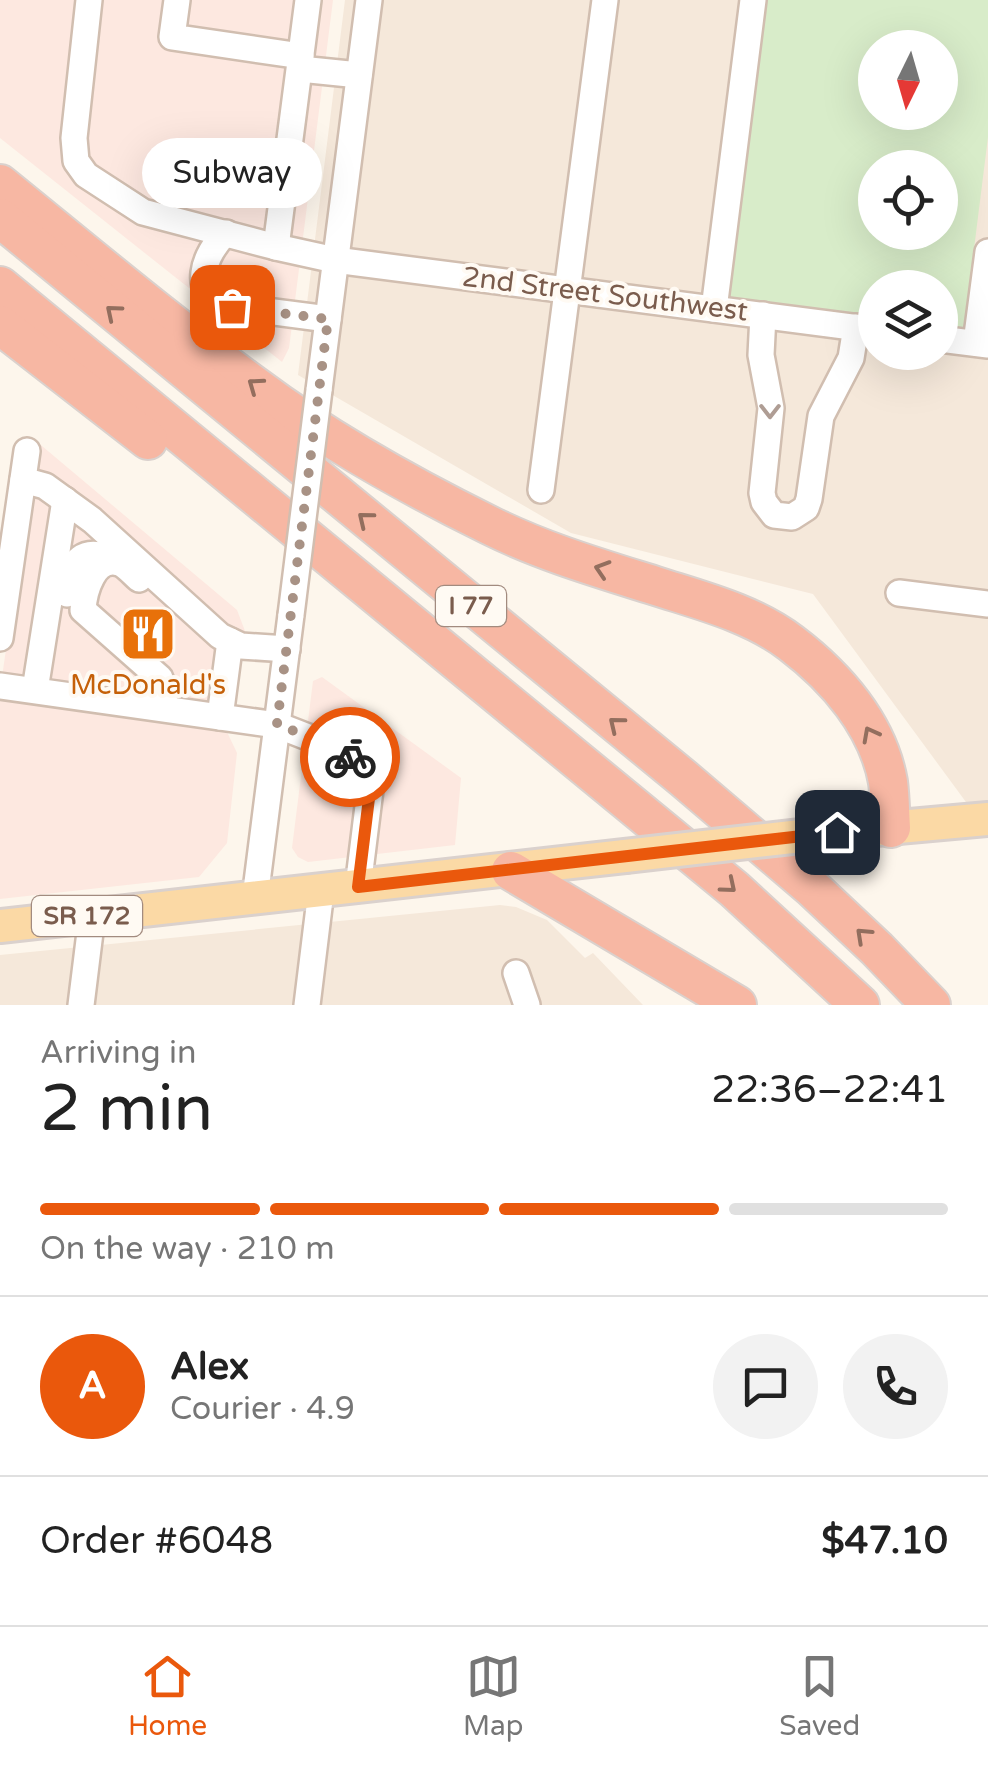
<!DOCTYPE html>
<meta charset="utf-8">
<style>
:root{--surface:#fff;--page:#f2f2f2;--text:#222;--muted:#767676;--line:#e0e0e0;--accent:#ea580c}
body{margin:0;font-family:"Varela Round",sans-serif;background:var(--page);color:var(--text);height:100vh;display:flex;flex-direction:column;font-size:38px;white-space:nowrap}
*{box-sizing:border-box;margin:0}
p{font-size:32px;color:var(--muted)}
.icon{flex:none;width:55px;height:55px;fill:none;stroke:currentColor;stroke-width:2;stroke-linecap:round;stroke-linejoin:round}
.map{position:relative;height:1005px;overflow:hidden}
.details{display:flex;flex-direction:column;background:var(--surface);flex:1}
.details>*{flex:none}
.needle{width:65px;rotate:185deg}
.tools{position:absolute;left:858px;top:30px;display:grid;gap:20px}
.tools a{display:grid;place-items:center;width:100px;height:100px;border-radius:50%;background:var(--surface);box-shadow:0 10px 40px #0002;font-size:50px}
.pin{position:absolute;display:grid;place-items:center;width:85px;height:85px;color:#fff;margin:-42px;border-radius:20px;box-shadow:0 5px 15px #0006}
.courier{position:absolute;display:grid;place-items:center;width:100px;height:100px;margin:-50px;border:8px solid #ea580c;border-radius:50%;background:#fff;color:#222;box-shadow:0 2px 12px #0007}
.bubble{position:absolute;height:70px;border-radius:35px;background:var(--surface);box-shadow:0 10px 40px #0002;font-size:32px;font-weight:600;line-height:70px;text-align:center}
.head em{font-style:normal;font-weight:600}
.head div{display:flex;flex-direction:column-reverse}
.head{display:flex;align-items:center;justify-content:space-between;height:170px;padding:0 40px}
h1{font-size:65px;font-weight:600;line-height:75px}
.bar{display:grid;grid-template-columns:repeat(4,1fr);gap:15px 10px;align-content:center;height:120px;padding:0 40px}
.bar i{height:12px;border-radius:8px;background:var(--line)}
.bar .active{background:var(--accent)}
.bar p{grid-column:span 4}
.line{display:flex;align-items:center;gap:25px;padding:0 40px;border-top:2px solid var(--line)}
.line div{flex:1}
.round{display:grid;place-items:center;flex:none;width:105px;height:105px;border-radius:52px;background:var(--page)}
.menu{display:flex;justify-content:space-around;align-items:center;height:140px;border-top:2px solid var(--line);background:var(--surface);font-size:28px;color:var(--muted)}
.menu a{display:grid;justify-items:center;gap:5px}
.menu .active{color:var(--accent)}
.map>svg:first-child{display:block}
</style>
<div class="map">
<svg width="988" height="1005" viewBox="0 0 988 1005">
<rect width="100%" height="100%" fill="#fdf6ec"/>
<g fill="#f5e8da" fill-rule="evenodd">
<path d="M345,0H988V832L813,594L571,533L298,375ZM875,48H940V112H875ZM875,168H940V232H875ZM875,288H940V352H875Z"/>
<polygon points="500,905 516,907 547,920 585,958 593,953 643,1005 0,1005 0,955"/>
</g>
<g fill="#fde8e0">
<polygon points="0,0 333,0 289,348 282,362 0,138"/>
<polygon points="36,441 237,610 245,631 227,732 237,753 227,843 199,877 0,899 0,691"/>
<polygon points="322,677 461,778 455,845 308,862 298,857 292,848 313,681"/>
</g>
<path fill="#d8ecc9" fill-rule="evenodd" d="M766,0H988V137L964,329L940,326V288H875V318L729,300ZM875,48H940V112H875ZM875,168H940V232H875Z"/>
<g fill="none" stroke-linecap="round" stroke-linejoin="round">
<g stroke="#d1beb0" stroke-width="30">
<g id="minor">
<polyline points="89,0 74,138 76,161 86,175 143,212 276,247 335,260 875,330"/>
<polyline points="177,0 172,37 301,56"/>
<polyline points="300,69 359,75"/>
<path d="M226,233C204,253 189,294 227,306L328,319"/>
<polyline points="276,247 308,0"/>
<polyline points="714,309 753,0"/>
<polyline points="763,315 761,355 771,408 762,493 764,502 774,515 792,517 806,508 809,499 821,416 851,358 856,327"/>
<polyline points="940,339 988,345"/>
<polyline points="976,343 988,252"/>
<polyline points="319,390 369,0"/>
<polyline points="23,480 45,486 92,520 220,636 241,646 287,649"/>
<polyline points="541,490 605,0"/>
<path d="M139,579C133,574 126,565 119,563C94,555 84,592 83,610L160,678L165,703"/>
<polyline points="899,593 988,604"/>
<path d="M67,594L65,592C71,561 83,544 116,561"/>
<polyline points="0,638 27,451"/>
<polyline points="0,686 277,725 331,746 363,764 371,782 358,887"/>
<polyline points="35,690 65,500"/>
<polyline points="220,717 230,641"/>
<polyline points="255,898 291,615"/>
<polyline points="516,973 527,1005"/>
<polyline points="81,1005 92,916"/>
<polyline points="307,1005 321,891"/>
</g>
</g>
<g stroke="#dad1cd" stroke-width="38">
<g id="major">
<polyline points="810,835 988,819"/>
<polyline points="0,926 625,856"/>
</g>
</g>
<g stroke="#dad1cd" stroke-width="42">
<g id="highway">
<path d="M0,184C84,252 167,322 255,386C327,440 408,485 489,525C543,552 602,569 659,587C703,601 753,614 791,643C836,677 878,725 888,782C890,797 890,813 891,828"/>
<polyline points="0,218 683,778 811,887 877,949 931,1005"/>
<polyline points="0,286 734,889 860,1005"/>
<polyline points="0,325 148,440"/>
<polyline points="511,871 737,1005"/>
</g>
</g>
<use href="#minor" stroke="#fff" stroke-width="25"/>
<use href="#major" stroke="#fbd9a5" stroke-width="32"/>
<use href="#highway" stroke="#f7b7a3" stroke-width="38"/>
<g stroke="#d1beb0" stroke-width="30" stroke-linecap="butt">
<polyline id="minor-bridge" points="291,615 319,390"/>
</g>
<g stroke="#dad1cd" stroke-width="38" stroke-linecap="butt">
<polyline id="major-bridge" points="625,856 810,835"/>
</g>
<use href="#minor-bridge" stroke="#fff" stroke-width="25"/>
<use href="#major-bridge" stroke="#fbd9a5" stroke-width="32"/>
</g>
<defs><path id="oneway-chevron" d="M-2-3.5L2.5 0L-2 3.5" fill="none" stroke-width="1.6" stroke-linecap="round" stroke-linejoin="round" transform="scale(2.5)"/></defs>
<g stroke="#936e5e">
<use href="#oneway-chevron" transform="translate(113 312) rotate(-140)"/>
<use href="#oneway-chevron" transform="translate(255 385) rotate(-144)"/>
<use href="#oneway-chevron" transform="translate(365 519) rotate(-141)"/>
<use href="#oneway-chevron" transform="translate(602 569) rotate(-162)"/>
<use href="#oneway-chevron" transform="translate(616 724) rotate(-141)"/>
<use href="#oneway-chevron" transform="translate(870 734) rotate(-118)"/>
<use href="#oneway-chevron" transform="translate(729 886) rotate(40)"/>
<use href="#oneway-chevron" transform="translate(863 935) rotate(-137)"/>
</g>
<use stroke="#af9d94" href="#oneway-chevron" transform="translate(770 411) rotate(90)"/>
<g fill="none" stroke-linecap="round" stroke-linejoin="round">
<polyline stroke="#a89285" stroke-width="10" stroke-dasharray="0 18" points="232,307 328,319 277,724 330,746 350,757"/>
<polyline stroke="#ea580c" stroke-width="12" points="350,757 363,764 371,782 358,887 837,832"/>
</g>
<defs>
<g id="restaurant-square" transform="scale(2.875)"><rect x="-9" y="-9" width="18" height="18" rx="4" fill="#e8710a" stroke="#fffaf3"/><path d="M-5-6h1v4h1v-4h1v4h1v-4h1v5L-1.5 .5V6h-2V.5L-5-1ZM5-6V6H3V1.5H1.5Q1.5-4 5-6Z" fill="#fff"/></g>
</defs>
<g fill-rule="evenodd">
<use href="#restaurant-square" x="148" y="634"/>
</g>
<g text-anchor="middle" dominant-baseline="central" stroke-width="8" stroke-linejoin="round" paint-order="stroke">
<g fill="#fffaf3" stroke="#a28b7f" stroke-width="2.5">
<rect x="436" y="586" width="70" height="40" rx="8"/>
<rect x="32" y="896" width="110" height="40" rx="8"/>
</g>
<g font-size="25" font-weight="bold" fill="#7a5c4d">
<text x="471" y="606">I 77</text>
<text x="87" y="916">SR 172</text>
</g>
<g font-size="28" fill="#7a5c4d" stroke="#fffaf3">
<text transform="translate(605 294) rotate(7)">2nd Street Southwest</text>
</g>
<g font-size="28" fill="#c56008" stroke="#fffaf3">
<text x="148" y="685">McDonald's</text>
</g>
</g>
</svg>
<div class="tools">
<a><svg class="needle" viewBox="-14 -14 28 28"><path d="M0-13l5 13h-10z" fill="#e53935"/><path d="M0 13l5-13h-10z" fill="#767676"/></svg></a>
<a><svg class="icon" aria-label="locate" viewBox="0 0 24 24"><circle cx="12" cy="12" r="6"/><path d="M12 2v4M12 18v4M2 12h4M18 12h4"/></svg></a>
<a><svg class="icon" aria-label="layers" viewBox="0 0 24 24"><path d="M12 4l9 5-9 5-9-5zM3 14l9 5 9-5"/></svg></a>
</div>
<div class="pin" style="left:232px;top:307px;background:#ea580c"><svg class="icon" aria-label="bag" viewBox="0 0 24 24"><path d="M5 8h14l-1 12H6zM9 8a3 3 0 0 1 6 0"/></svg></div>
<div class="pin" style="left:837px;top:832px;background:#1f2937"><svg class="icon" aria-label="home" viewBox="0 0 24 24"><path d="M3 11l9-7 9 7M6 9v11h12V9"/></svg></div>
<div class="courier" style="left:350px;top:757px"><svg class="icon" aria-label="bike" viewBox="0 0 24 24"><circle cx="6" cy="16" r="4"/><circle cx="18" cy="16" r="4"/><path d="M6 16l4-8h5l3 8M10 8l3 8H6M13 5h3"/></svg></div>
<div class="bubble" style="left:142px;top:138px;width:180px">Subway</div>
</div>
<section class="details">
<div class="head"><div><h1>2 min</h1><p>Arriving in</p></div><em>22:36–22:41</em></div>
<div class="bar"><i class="active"></i><i class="active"></i><i class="active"></i><i></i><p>On the way · 210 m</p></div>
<div class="line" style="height:180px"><b class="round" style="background:var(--accent);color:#fff">A</b><div><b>Alex</b><p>Courier · 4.9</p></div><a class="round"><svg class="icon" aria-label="chat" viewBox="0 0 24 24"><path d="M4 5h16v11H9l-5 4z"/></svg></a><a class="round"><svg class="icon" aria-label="phone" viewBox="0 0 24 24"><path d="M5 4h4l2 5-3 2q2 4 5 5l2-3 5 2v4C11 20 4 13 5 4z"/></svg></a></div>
<div class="line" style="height:130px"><div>Order #6048</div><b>$47.10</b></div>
</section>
<nav class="menu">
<a class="active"><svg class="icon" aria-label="home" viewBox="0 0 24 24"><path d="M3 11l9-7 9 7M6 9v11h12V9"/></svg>Home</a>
<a><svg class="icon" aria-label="map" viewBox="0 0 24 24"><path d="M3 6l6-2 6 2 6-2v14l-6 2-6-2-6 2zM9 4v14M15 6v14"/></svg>Map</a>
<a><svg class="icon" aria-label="saved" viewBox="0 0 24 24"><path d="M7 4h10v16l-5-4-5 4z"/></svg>Saved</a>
</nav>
